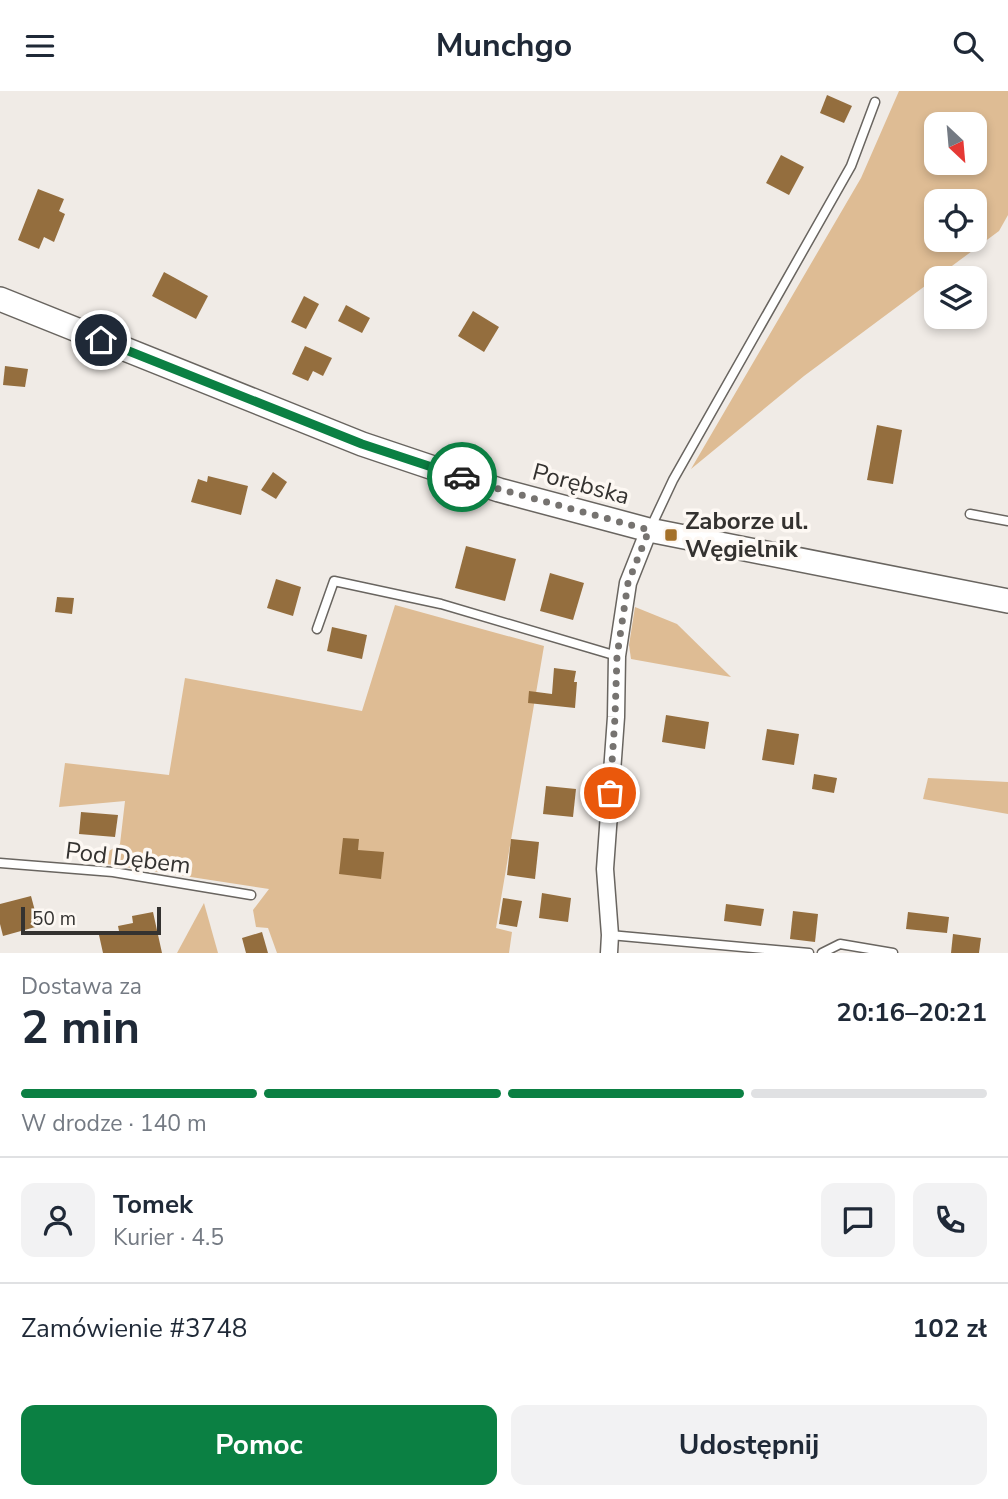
<!DOCTYPE html>
<html lang="pl">
<meta charset="utf-8">
<style>
:root{--surface:#fff;--page:#f2f2f3;--text:#1f2937;--muted:#747a83;--line:#e0e1e3;--accent:#0b8043}
body{margin:0;font-family:"Nunito Sans",sans-serif;background:var(--page);color:var(--text);height:100vh;display:flex;flex-direction:column;font-size:26px;white-space:nowrap}
*{box-sizing:border-box;margin:0}
p{font-size:23px;color:var(--muted)}
.icon{flex:none;width:38px;height:38px;fill:none;stroke:currentColor;stroke-width:2;stroke-linecap:round;stroke-linejoin:round}
.map{position:relative;height:862px;overflow:hidden}
.panel{display:flex;flex-direction:column;background:var(--surface);flex:1}
.panel>*{flex:none}
.needle{width:46px;rotate:154deg}
.fabs{position:absolute;left:924px;top:21px;display:grid;gap:14px}
.fabs a{display:grid;place-items:center;width:63px;height:63px;border-radius:14px;background:var(--surface);box-shadow:0 4px 10px #0003;font-size:35px}
.scale{position:absolute;left:21px;bottom:18px;width:140px;box-sizing:border-box;padding-left:7px;border:4px solid #343230;border-top:0;font-size:19px;line-height:24px;white-space:nowrap;color:#343230;-webkit-text-stroke:5px #fdf8f3;paint-order:stroke}
.pin{position:absolute;display:grid;place-items:center;width:60px;height:60px;color:#fff;margin:-30px;border:4px solid #fff;border-radius:50%;box-shadow:0 2px 7px #0007}
.courier{position:absolute;display:grid;place-items:center;width:70px;height:70px;margin:-35px;border:5px solid #0b8043;border-radius:50%;background:#fff;color:#222;box-shadow:0 2px 9px #0007}
.head em{font-style:normal;font-weight:700}
.head div{display:flex;flex-direction:column-reverse}
.head{display:flex;align-items:center;justify-content:space-between;height:119px;padding:0 21px}
h1{font-size:46px;font-weight:700;line-height:52px}
.bar{display:grid;grid-template-columns:repeat(4,1fr);gap:10px 7px;align-content:center;height:84px;padding:0 21px}
.bar i{height:9px;border-radius:5px;background:var(--line)}
.bar .active{background:var(--accent)}
.bar p{grid-column:span 4}
.line{display:flex;align-items:center;gap:18px;padding:0 21px;border-top:2px solid var(--line)}
.line div{flex:1}
.round{display:grid;place-items:center;flex:none;width:74px;height:74px;border-radius:14px;background:var(--page)}
.cta{display:flex;gap:14px;margin-top:auto;padding:14px 21px}
.cta a{flex:1;height:80px;border-radius:14px;background:var(--accent);color:#fff;font-size:28px;font-weight:700;line-height:80px;text-align:center}
.cta a+a{background:var(--page);color:var(--text)}
header{display:flex;justify-content:space-between;align-items:center;height:91px;padding:0 21px;background:var(--surface);font-size:32px;font-weight:700}
.map>svg:first-child{display:block}
</style>
<header><svg class="icon" aria-label="menu" viewBox="0 0 24 24"><path d="M4 6h16M4 12h16M4 18h16"/></svg>Munchgo<svg class="icon" aria-label="search" viewBox="0 0 24 24"><circle cx="10" cy="10" r="6"/><path d="M15 15l6 6"/></svg></header>
<div class="map">
<svg width="1008" height="862" viewBox="0 0 1008 862">
<rect width="100%" height="100%" fill="#f0ebe6"/>
<g fill="#debc94" fill-rule="evenodd">
<path d="M899,0H1008V124L999,140L804,285L691,378L861,87ZM975,33V72H936V33ZM975,110V149H936V110Z"/>
<polygon points="395,514 544,555 496,837 512,841 509,862 277,862 268,837 256,836 253,819 269,798 106,773 109,760 120,753 125,710 59,716 65,672 169,684 185,587 362,620"/>
<polygon points="635,516 677,533 731,586 631,568 629,554"/>
<polygon points="928,687 1008,691 1008,723 923,708"/>
<polygon points="204,812 218,862 177,862"/>
</g>
<g fill="#946e3e">
<polygon points="827,4 852,15 844,32 820,22"/>
<polygon points="781,64 804,76 789,104 766,92"/>
<polygon points="38,98 64,108 59,120 65,123 54,151 44,146 39,158 18,149"/>
<polygon points="164,181 208,205 196,228 152,205"/>
<polygon points="304,205 319,213 306,238 291,231"/>
<polygon points="346,214 370,227 362,242 338,230"/>
<polygon points="473,220 499,236 484,261 458,245"/>
<polygon points="305,255 332,267 323,285 313,280 308,290 292,283"/>
<polygon points="5,275 28,278 25,296 3,294"/>
<polygon points="877,334 902,339 893,393 867,389"/>
<polygon points="273,381 287,391 276,408 261,399"/>
<polygon points="208,385 248,395 241,424 191,411 198,388 207,391"/>
<polygon points="466,455 516,468 505,510 455,497"/>
<polygon points="550,482 584,492 573,529 540,520"/>
<polygon points="276,488 301,496 293,525 267,517"/>
<polygon points="57,506 74,507 72,523 55,521"/>
<polygon points="332,536 367,544 362,568 327,560"/>
<polygon points="554,577 576,580 574,591 577,591 575,617 528,612 529,600 552,603"/>
<polygon points="666,624 709,631 705,658 662,651"/>
<polygon points="767,638 799,643 794,674 762,669"/>
<polygon points="814,683 837,687 834,702 812,698"/>
<polygon points="546,695 576,698 573,726 543,723"/>
<polygon points="81,721 118,724 115,746 79,743"/>
<polygon points="343,747 359,748 358,759 384,761 381,788 339,783"/>
<polygon points="511,748 539,751 535,788 507,784"/>
<polygon points="542,802 571,807 568,831 539,827"/>
<polygon points="31,805 39,835 3,845 0,833 0,813"/>
<polygon points="503,807 522,810 517,836 499,833"/>
<polygon points="726,813 764,818 761,835 724,830"/>
<polygon points="793,820 818,823 815,851 790,848"/>
<polygon points="153,821 162,862 103,862 99,844 119,840 118,835 133,832 132,825"/>
<polygon points="908,821 949,826 947,842 906,838"/>
<polygon points="262,841 268,862 246,862 242,847"/>
<polygon points="953,843 981,847 979,862 951,862"/>
</g>
<g fill="none" stroke-linecap="round" stroke-linejoin="round">
<g stroke="#696560" stroke-width="11">
<g id="lane">
<polyline points="970,423 1008,430"/>
<polyline points="650,438 673,389 851,75 875,11"/>
<polyline points="317,538 334,490 441,513 617,565"/>
<polyline points="0,772 113,781 251,804"/>
<polyline points="610,844 809,862"/>
<polyline points="822,862 840,853 893,862"/>
</g>
</g>
<g stroke="#696560" stroke-width="19">
<polyline id="street" points="609,862 610,844 605,778 616,626 617,565 628,492 649,439"/>
</g>
<g stroke="#696560" stroke-width="26">
<polyline id="secondary" points="0,208 362,353 499,399 649,439 1008,510"/>
</g>
<use href="#lane" stroke="#fff" stroke-width="8"/>
<use href="#street" stroke="#fff" stroke-width="16"/>
<use href="#secondary" stroke="#fff" stroke-width="23"/>
</g>
<g fill="none" stroke-linecap="round" stroke-linejoin="round">
<polyline stroke="#767370" stroke-width="7" stroke-dasharray="0 12.6" points="462,386 499,398 649,439 628,492 617,565 615,626 610,702"/>
<polyline stroke="#0b8043" stroke-width="9" points="101,249 362,353 462,386"/>
</g>
<rect fill="#a47028" stroke="#fdf8f3" stroke-width="2.5" x="664" y="437" width="14" height="14" rx="3.5"/>
<g text-anchor="middle" dominant-baseline="central" stroke-width="7" stroke-linejoin="round" paint-order="stroke">
<g font-size="24" fill="#343230" stroke="#fdf8f3">
<text transform="translate(581 393) rotate(15)">Porębska</text>
<text transform="translate(128 767) rotate(7)">Pod Dębem</text>
</g>
<g font-size="24" font-weight="bold" fill="#343230" stroke="#fdf8f3" text-anchor="start">
<text x="685" y="430">Zaborze ul.<tspan x="685" dy="28">Węgielnik</tspan></text>
</g>
</g>
</svg>
<div class="fabs">
<a><svg class="needle" viewBox="-14 -14 28 28"><path d="M0-13l5 13h-10z" fill="#e53935"/><path d="M0 13l5-13h-10z" fill="#747a83"/></svg></a>
<a><svg class="icon" aria-label="locate" viewBox="0 0 24 24"><circle cx="12" cy="12" r="6"/><path d="M12 2v4M12 18v4M2 12h4M18 12h4"/></svg></a>
<a><svg class="icon" aria-label="layers" viewBox="0 0 24 24"><path d="M12 4l9 5-9 5-9-5zM3 14l9 5 9-5"/></svg></a>
</div>
<div class="scale">50 m</div>
<div class="pin" style="left:610px;top:702px;background:#ea580c"><svg class="icon" aria-label="bag" viewBox="0 0 24 24"><path d="M5 8h14l-1 12H6zM9 8a3 3 0 0 1 6 0"/></svg></div>
<div class="pin" style="left:101px;top:249px;background:#1f2937"><svg class="icon" aria-label="home" viewBox="0 0 24 24"><path d="M3 11l9-7 9 7M6 9v11h12V9"/></svg></div>
<div class="courier" style="left:462px;top:386px"><svg class="icon" aria-label="car" viewBox="0 0 24 24"><path d="M5 17H2v-5l4-1 3-4h7l3 4 3 1v5h-3M9 17h6M6 11h13"/><circle cx="7" cy="17" r="2"/><circle cx="17" cy="17" r="2"/></svg></div>
</div>
<section class="panel">
<div class="head"><div><h1>2 min</h1><p>Dostawa za</p></div><em>20:16–20:21</em></div>
<div class="bar"><i class="active"></i><i class="active"></i><i class="active"></i><i></i><p>W drodze · 140 m</p></div>
<div class="line" style="height:126px"><a class="round"><svg class="icon" aria-label="person" viewBox="0 0 24 24"><circle cx="12" cy="8" r="4"/><path d="M4 21q1-7 8-7t8 7"/></svg></a><div><b>Tomek</b><p>Kurier · 4.5</p></div><a class="round"><svg class="icon" aria-label="chat" viewBox="0 0 24 24"><path d="M4 5h16v11H9l-5 4z"/></svg></a><a class="round"><svg class="icon" aria-label="phone" viewBox="0 0 24 24"><path d="M5 4h4l2 5-3 2q2 4 5 5l2-3 5 2v4C11 20 4 13 5 4z"/></svg></a></div>
<div class="line" style="height:91px"><div>Zamówienie #3748</div><b>102 zł</b></div>
<div class="cta"><a>Pomoc</a><a>Udostępnij</a></div>
</section>
